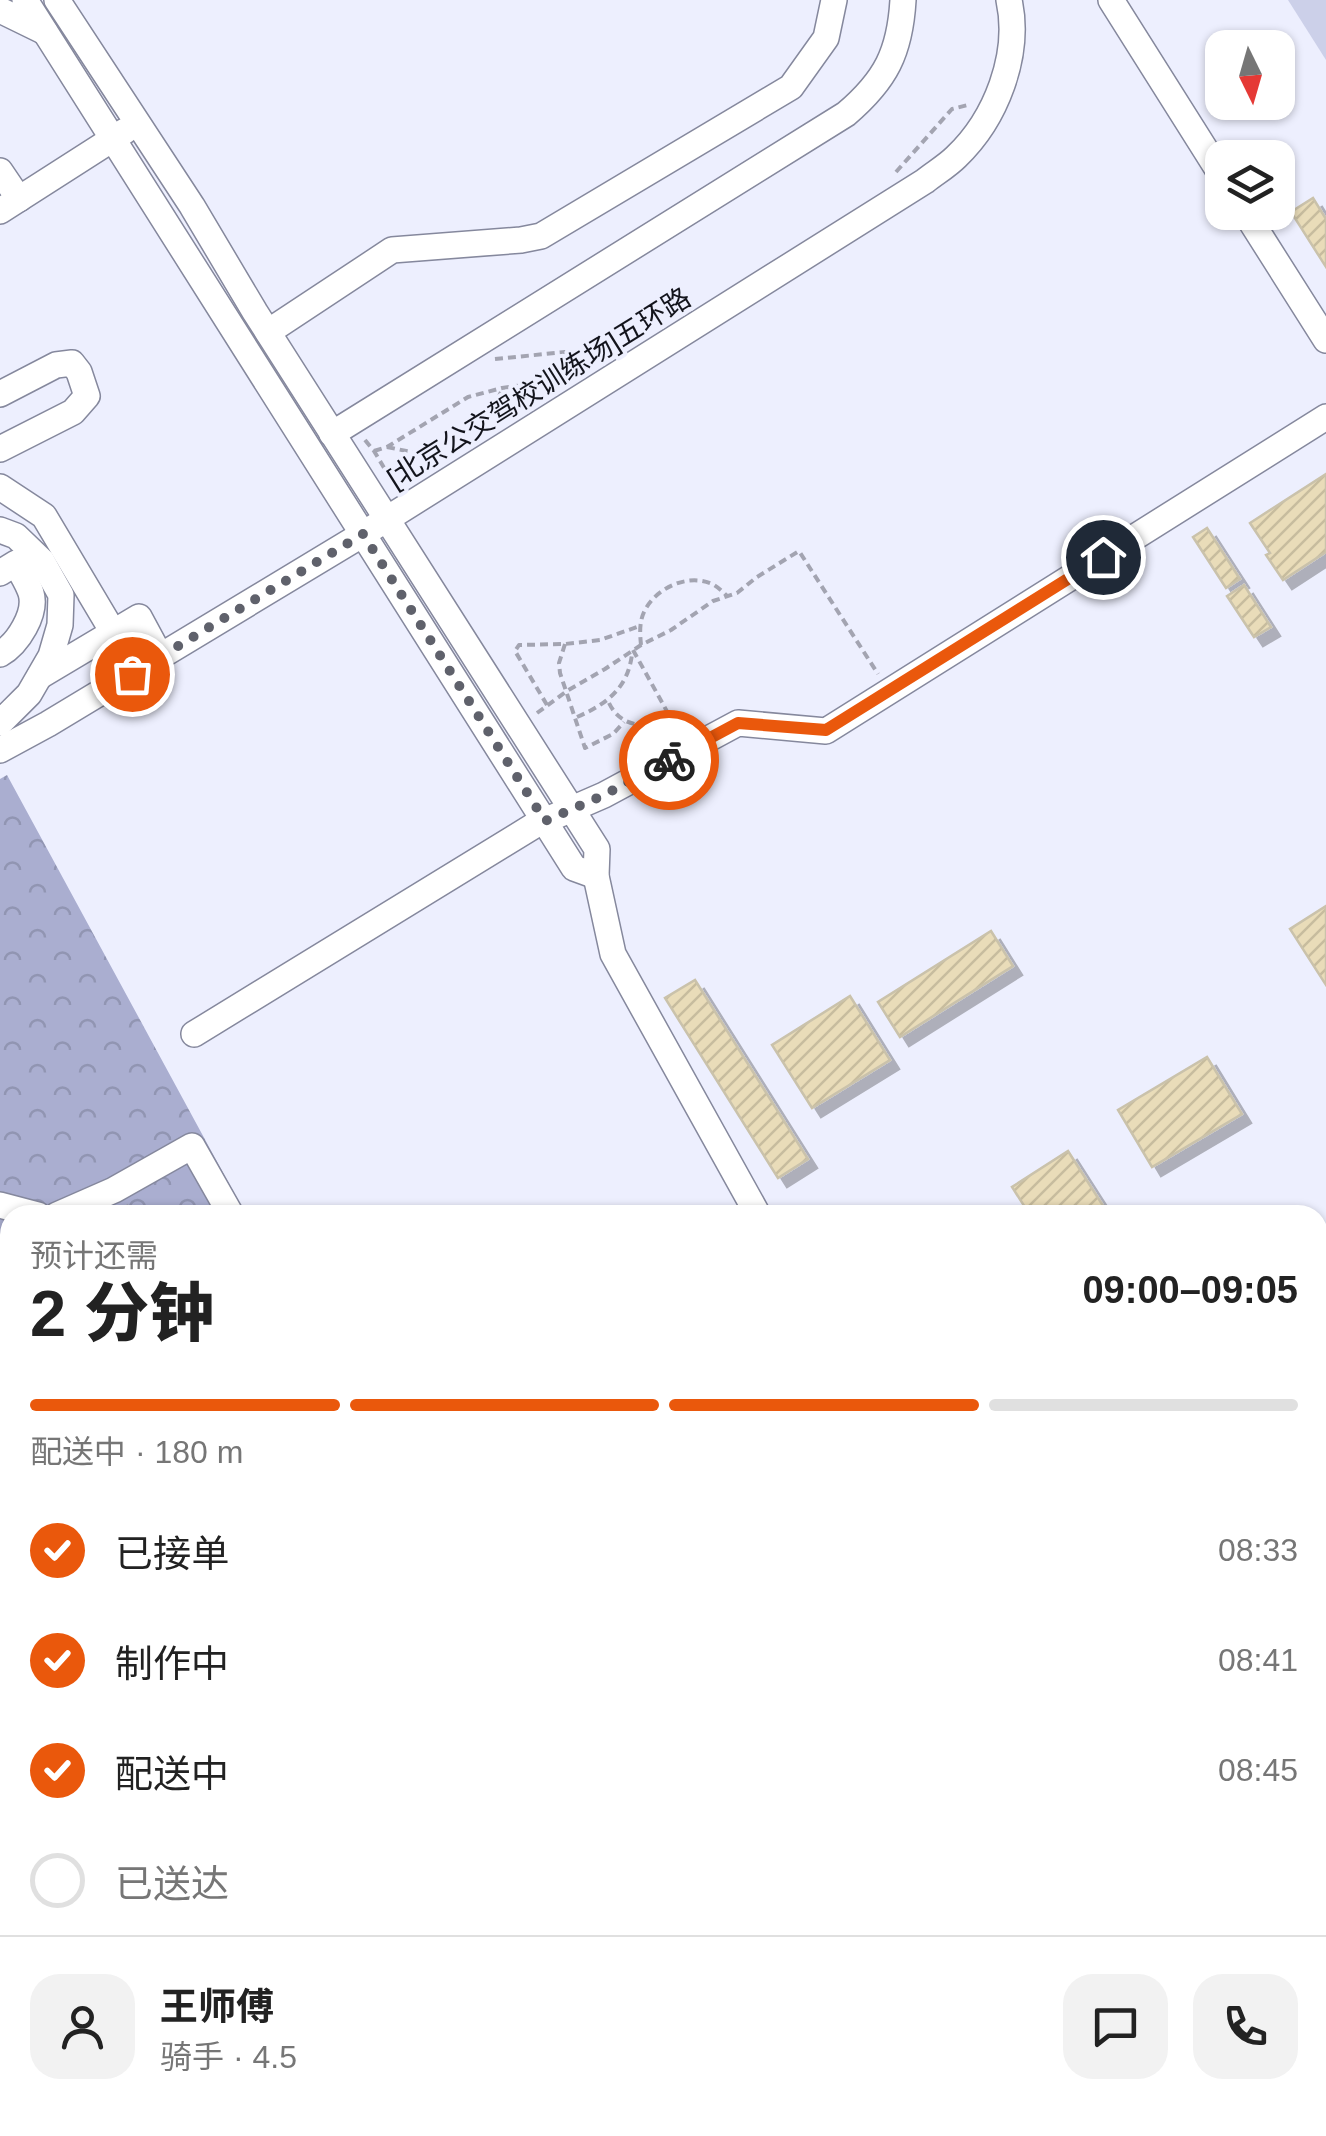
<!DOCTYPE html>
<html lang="zh">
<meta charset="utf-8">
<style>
:root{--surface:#fff;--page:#f2f2f2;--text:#222;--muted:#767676;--line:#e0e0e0;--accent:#ea580c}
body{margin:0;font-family:Helvetica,"Noto Sans SC",sans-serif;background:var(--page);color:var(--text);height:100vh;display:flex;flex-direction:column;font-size:38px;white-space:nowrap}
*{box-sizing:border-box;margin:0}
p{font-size:32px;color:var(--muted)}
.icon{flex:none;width:55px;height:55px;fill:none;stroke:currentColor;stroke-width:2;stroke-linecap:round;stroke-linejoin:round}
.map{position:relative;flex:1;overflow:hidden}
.sheet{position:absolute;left:0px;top:1205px;width:1328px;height:932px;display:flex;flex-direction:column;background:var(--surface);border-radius:30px 30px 0 0;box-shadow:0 2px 8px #0004}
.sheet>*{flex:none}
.needle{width:65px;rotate:175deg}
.buttons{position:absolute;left:1205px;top:30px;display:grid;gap:20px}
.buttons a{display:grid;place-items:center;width:90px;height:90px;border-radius:20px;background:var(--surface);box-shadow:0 2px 8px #0004;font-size:50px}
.pin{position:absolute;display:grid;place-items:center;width:85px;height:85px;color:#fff;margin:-42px;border:5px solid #fff;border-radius:50%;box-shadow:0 2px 10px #0007}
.courier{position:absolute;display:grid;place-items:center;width:100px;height:100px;margin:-50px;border:8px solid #ea580c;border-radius:50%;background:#fff;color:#222;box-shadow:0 2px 12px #0007}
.summary em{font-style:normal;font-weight:800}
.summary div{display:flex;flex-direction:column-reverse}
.summary{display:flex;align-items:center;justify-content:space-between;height:170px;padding:0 30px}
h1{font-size:65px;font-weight:800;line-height:75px}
.bar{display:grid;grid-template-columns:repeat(4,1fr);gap:15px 10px;align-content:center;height:120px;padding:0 30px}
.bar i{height:12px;border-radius:8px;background:var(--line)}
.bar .current{background:var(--accent)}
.bar p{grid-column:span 4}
.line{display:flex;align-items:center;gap:25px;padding:0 30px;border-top:2px solid var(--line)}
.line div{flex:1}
.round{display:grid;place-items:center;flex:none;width:105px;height:105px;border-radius:30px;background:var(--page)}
ol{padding:0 30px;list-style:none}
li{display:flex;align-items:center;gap:30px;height:110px}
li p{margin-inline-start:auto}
li .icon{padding:10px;border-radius:50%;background:var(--accent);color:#fff;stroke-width:4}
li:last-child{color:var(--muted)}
li i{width:55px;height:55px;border:5px solid var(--line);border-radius:50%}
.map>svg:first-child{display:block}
</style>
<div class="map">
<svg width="1326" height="2136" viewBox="0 0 1326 2136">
<defs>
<pattern id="forest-crowns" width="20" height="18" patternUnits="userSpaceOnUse" patternTransform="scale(2.5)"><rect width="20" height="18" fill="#aaaed0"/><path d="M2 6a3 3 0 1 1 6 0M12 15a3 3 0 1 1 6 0" fill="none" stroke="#9195b2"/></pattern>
<pattern id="building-hatch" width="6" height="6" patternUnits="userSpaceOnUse" patternTransform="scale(2.5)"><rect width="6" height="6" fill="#e9dcb9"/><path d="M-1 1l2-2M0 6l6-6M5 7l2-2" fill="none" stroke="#c7bc9e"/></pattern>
<filter id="shadow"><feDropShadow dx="9" dy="9" stdDeviation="0" flood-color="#0004"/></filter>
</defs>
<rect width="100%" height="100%" fill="#edeffe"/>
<polygon fill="#ccd0e9" points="1289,0 1326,0 1326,60 1288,0"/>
<polygon fill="url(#forest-crowns)" points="7,775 246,1215 10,1215 10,1830 0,1838 0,779"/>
<g fill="url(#building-hatch)" stroke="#cac2ab" stroke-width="2.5" filter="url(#shadow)">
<polygon points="1313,198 1326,219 1326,267 1291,212"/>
<polygon points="1326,474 1326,552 1283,580 1266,555 1270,553 1250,523"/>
<polygon points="1207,528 1240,579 1226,588 1193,537"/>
<polygon points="1244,585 1271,627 1254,637 1227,596"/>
<polygon points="1326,906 1326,985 1290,929"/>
<polygon points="991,931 1013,966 900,1037 878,1002"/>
<polygon points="695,980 808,1159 778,1178 665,998"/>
<polygon points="850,996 890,1060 812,1108 772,1045"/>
<polygon points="1207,1057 1242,1114 1152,1167 1118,1110"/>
<polygon points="1068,1151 1109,1215 1030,1215 1012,1187"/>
<polygon points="10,1859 10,1933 0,1940 0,1866"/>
<polygon points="0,1995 10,2010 10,2128 94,2128 100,2136 0,2136"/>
<polygon points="122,2128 206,2128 212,2136 128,2136"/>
</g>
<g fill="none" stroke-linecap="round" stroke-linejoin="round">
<g stroke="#85889d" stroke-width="28">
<g id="minor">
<polyline points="25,0 574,868 596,876"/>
<polyline points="57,0 192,206 255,312 597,849 596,876 613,954 758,1215"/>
<polyline points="1111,0 1222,176"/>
<polyline points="0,10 45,32"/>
<polyline points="0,171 19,199"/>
<polyline points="0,211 125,131"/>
<polyline points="1245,212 1326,340"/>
<polyline points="268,332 392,250 521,240 541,236 791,87 826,38 834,0"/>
<polyline points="0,394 56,365 72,363 79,372 87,396 73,412 0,449"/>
<path d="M332,434L846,114C886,80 900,52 903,0"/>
<polyline points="0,487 44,516 113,632"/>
<polyline points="0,530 16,536 42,561 61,595 60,625 51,656 29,694 0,723"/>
<path d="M0,573L16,563C21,573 28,583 31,593C37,613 18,644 0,654"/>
<polyline points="40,676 139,617 160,656"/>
<path d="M0,750L48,724L363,534L925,181C935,173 947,166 956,157C996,119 1021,55 1009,0"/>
<polyline points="194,1034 535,825 604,795 738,723 826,731 1326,417"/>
<polyline points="0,1205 38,1215"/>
<polyline points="57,1215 114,1190 192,1146 230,1213"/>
<polyline points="1318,1396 1326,1391"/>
<polyline points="1318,1552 1326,1546"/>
<polyline points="1318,1725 1326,1738"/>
<polyline points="0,1856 10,1848"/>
<polyline points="1318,1981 1326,1972"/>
<polyline points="305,2128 303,2131 305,2136"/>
<polyline points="323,2128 328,2136"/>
<polyline points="410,2128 413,2136"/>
<polyline points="648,2128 650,2136"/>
<polyline points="905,2136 920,2128"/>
<polyline points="1175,2136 1182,2128"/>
</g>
</g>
<g stroke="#d0d0d2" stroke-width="32">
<g id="major">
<polyline points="353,2128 358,2136"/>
<polyline points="391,2128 395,2136"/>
</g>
</g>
<g stroke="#a3a4b1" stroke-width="4" stroke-dasharray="8 5" stroke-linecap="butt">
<polyline points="896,172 952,109 968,105"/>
<polyline points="495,359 565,352 586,367"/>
<polyline points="365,440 374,451 395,486"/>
<polyline points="387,447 421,454 493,408 502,390"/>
<polyline points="374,451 387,447 468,397 502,388 571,378"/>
<polyline points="565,644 559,663 560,673 585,748 613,734 624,722"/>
<path d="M641,645C640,634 639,623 644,612C655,588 689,572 714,585C719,588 723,592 727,596"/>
<polyline points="633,650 674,724 671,732 660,738"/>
<path d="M609,703C622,730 648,726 674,724"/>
<polyline points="547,705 515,651 519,645 565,644 600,640 640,626"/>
<polyline points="537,713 567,691 605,669 641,645 671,630 713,601 737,593 757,577 799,551 878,674"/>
<path d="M577,717C607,704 628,688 632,654"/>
<polyline points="126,1205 133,1215"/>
<polyline points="0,1250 10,1243"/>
<polyline points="0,1324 8,1454 0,1458"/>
<polyline points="0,1476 10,1483"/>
<polyline points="0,1518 10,1513"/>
<polyline points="0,1770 10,1765"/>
</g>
<use href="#minor" stroke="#fff" stroke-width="25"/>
<use href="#major" stroke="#adaef1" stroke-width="30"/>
</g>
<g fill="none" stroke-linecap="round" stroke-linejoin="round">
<polyline stroke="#5f616b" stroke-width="10" stroke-dasharray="0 18" points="132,674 363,534 545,821 604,795 669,760"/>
<polyline stroke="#ea580c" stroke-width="12" points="669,760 738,723 826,730 1103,557"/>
</g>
<g text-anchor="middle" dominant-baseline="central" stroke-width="8" stroke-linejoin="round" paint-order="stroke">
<g font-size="28" fill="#13141c" stroke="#edeffe">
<text transform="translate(539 388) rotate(-32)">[北京公交驾校训练场]五环路</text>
</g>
</g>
</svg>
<div class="buttons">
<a><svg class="needle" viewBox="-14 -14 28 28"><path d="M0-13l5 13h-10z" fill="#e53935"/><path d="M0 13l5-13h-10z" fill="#767676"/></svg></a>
<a><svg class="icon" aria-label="layers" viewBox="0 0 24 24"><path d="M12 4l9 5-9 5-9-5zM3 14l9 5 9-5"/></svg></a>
</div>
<div class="pin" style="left:132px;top:674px;background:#ea580c"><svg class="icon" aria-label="bag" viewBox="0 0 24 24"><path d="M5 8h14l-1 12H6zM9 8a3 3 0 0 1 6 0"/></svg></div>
<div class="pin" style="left:1103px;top:557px;background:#1f2937"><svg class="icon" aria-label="home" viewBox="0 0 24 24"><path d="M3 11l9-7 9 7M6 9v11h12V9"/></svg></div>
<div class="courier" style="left:669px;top:760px"><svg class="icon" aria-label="bike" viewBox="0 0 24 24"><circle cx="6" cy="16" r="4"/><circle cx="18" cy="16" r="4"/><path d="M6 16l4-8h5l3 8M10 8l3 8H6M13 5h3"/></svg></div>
<section class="sheet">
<div class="summary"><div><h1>2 分钟</h1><p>预计还需</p></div><em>09:00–09:05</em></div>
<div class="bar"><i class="current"></i><i class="current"></i><i class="current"></i><i></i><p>配送中 · 180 m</p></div>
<ol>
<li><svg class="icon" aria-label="check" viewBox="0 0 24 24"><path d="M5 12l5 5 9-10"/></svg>已接单<p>08:33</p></li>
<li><svg class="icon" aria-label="check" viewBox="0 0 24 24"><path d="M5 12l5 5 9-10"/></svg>制作中<p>08:41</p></li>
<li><svg class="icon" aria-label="check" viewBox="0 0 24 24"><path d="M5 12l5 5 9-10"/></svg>配送中<p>08:45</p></li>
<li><i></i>已送达</li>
</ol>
<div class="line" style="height:180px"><a class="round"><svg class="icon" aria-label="person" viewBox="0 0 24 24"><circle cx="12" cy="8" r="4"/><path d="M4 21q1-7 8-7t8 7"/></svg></a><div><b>王师傅</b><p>骑手 · 4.5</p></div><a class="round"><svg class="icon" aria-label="chat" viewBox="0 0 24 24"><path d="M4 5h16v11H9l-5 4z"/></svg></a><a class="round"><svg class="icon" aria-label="phone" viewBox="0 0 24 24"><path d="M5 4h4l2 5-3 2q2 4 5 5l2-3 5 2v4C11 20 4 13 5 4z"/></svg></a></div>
</section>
</div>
